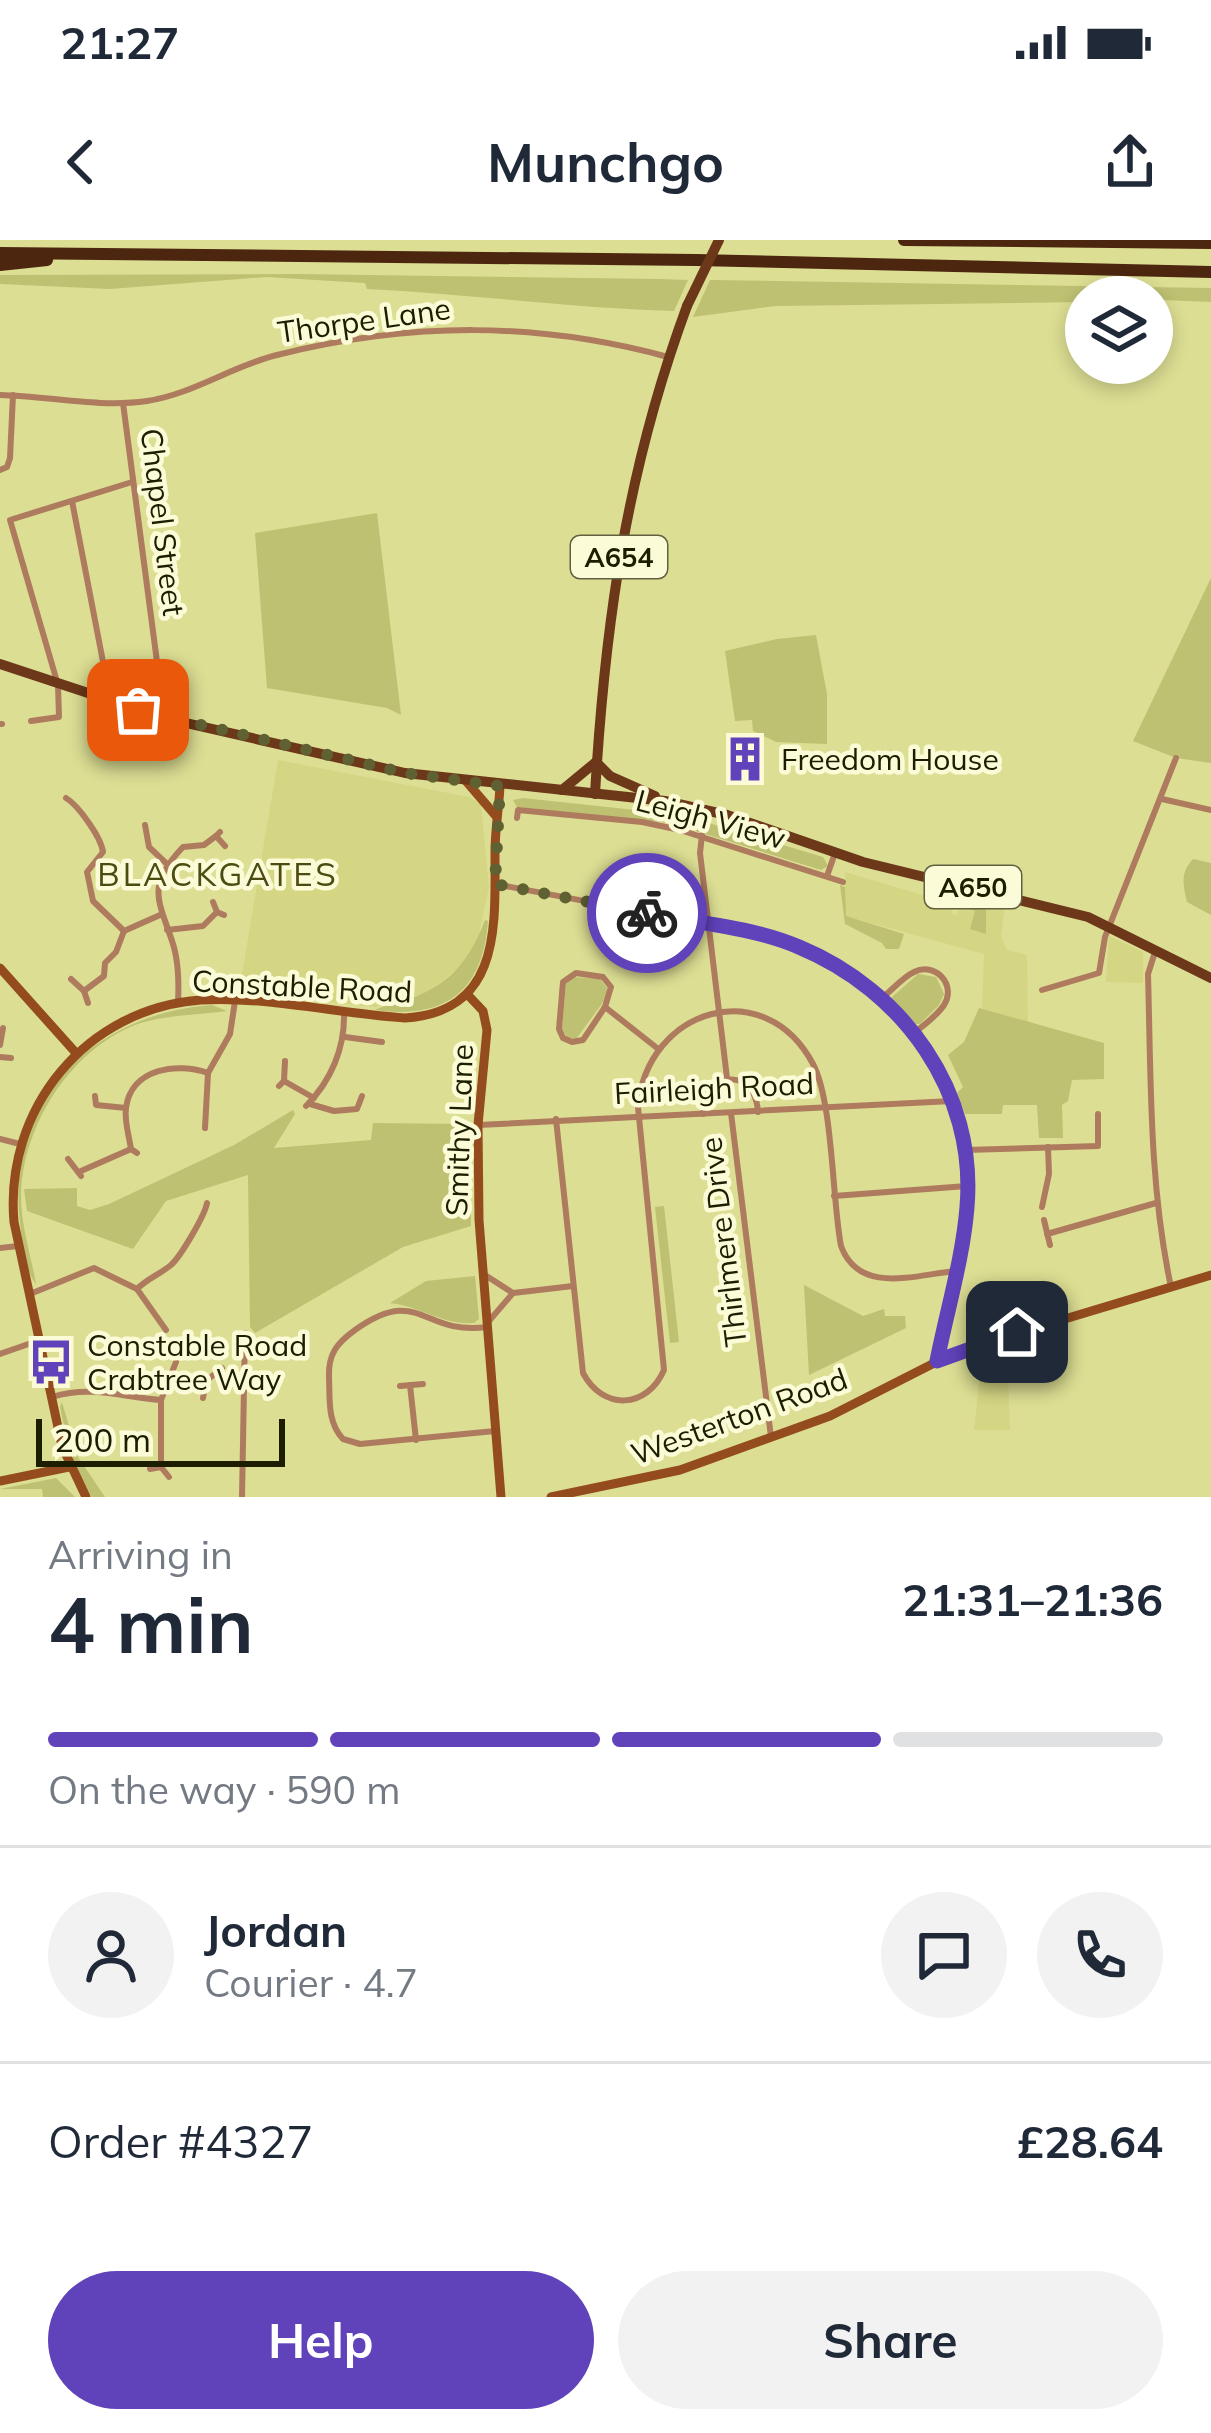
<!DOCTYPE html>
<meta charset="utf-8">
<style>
:root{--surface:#fff;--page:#f2f2f3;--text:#1f2937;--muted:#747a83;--line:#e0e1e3;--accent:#6042ba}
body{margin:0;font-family:Mulish,sans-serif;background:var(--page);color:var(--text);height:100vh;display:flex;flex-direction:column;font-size:45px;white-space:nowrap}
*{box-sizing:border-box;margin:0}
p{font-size:39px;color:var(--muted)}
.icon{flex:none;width:66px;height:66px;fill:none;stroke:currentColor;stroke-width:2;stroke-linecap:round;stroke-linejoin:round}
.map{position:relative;height:1257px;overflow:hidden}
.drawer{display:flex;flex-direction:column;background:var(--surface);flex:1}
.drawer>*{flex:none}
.fabs{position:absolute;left:1065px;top:36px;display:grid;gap:24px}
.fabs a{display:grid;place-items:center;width:108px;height:108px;border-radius:50%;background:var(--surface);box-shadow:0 6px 18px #0003;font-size:60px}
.scale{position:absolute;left:36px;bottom:30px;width:249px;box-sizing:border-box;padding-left:12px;border:6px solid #1d1d00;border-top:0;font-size:33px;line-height:42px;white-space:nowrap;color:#1d1d00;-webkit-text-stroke:9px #fbfcd7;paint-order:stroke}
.pin{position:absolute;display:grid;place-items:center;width:102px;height:102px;color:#fff;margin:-51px;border-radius:24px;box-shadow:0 6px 18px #0006}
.courier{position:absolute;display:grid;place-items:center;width:120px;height:120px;margin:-60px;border:9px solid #6042ba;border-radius:50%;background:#fff;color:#222;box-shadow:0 3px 15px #0007}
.summary em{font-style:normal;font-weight:700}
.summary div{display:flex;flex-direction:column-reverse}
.summary{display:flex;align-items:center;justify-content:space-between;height:204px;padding:0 48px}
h1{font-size:78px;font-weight:700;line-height:90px}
.bar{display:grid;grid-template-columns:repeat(4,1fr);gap:18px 12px;align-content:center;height:144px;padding:0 48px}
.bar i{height:15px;border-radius:9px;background:var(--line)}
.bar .on{background:var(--accent)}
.bar p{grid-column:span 4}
.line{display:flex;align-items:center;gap:30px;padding:0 48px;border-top:3px solid var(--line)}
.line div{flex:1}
.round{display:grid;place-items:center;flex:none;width:126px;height:126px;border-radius:63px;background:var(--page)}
.action{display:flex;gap:24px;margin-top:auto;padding:24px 48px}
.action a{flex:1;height:138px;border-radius:72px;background:var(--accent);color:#fff;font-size:48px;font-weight:700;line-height:138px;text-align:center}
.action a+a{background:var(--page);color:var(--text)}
.status{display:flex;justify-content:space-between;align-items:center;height:84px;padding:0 60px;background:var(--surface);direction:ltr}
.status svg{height:33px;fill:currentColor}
header{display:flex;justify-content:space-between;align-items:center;height:156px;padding:0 48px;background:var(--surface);font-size:54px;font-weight:700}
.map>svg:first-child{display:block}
</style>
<div class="status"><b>21:27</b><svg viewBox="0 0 49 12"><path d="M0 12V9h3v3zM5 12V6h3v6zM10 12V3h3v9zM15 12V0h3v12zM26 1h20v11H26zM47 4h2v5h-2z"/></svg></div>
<header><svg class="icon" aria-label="back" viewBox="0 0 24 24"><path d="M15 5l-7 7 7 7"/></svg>Munchgo<svg class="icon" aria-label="share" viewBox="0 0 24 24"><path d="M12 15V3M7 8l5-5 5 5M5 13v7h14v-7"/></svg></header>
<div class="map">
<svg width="1211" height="1257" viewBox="0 0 1211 1257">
<rect width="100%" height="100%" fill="#dcde93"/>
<g fill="#d5d683">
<polygon points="278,520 469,557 481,564 489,647 479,694 471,716 460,727 428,752 375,767 239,752"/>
<polygon points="845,632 953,664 952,674 957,675 960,666 975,671 985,694 986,661 1005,665 1001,696 1007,710 1027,715 1028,782 982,769 984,714 845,676"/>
<polygon points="1109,696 1143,712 1143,743 1106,742"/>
<polygon points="1007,1108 1010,1190 974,1190 982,1114"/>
</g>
<g fill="#bec072">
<path d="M298,34L660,39L688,40L674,71C571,68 469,54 367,49L365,43L267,37L110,49L0,44V35Z"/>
<polygon points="710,40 1211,48 1211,62 1086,57 1086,62 776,66 693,77"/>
<polygon points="377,273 401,475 387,468 267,448 255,293"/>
<polygon points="1211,338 1211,523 1176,518 1133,501"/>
<polygon points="816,395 827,454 827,504 776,502 753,491 752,480 735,481 725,411 777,399"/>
<polygon points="523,558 682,575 823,617 828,626 821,630 670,583 517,567 513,560"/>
<path d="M1193,619L1211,623V675L1187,662C1183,644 1180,633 1193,619Z"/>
<polygon points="840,645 845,647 846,676 904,694 899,709 886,709 882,703 845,684"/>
<polygon points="966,657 986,661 986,694 970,689 975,671 964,667"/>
<path d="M485,680L488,681C483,752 444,780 375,770C384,765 399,763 412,758C452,743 470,719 485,680Z"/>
<polygon points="918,734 936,737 944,754 939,765 920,784 915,784 891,758"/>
<polygon points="574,737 600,739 608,749 604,761 576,799 567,798 562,788 566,744"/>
<path d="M212,765L227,771C198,775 163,775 135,785C70,811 24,884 21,953C20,982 31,1015 36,1044C24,1029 22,1001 20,982C5,860 95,773 212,765Z"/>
<polygon points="979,768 1104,803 1104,839 1072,840 1068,861 1062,865 1063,898 1039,898 1037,865 1003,865 1002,874 965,874 957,853 963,847 948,815 964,802"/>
<polygon points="293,870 295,874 274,908 371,900 373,883 470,884 471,986 403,1007 255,1093 250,1087 248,935 166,961 133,1009 27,971 24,949 77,948 77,966 90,970 109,964 234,905"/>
<polygon points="664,966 679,1102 670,1103 655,967"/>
<path d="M475,1036L479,1079L474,1083C445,1086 420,1066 390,1063L426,1041Z"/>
<polygon points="804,1045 863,1076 884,1069 885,1076 905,1076 906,1088 809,1135"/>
<path d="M62,1162L78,1217L105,1257H92C73,1229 67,1200 60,1167Z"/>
<polygon points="56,1238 75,1257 43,1257 42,1249 0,1249"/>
</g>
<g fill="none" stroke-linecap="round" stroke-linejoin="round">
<g stroke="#ae7b5f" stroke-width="6">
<path d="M0,155C49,156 98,168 147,161C193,154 232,126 277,115C410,82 536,81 668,117"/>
<polyline points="123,163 164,475"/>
<polyline points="0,230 7,227 10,218 13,155"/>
<polyline points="72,261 110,458"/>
<polyline points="31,481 59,477 58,445 10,280 132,242"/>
<polyline points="0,484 2,484"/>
<path d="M66,558C78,565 101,597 103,612L87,632L93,661L124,691L160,675"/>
<polyline points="1162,559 1211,570"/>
<polyline points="517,578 518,570 642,582 680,590 843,642"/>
<polyline points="145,585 149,607 167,624"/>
<polyline points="220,592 216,596 225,606"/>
<polyline points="702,595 700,613 727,838"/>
<polyline points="827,636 835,613"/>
<path d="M495,644C564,657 634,670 703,685C736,692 769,694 801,707C900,749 966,840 967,949C968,1006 948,1066 937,1121"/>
<polyline points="213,662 217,672 224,675"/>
<polyline points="167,690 203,686 217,672"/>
<path d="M1155,712L1148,734C1151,839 1149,944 1171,1047"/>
<polygon points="576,733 603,737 611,747 605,767 583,800 572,802 563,798 559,789 563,742"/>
<polyline points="71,739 84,751 88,763"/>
<polyline points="1042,750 1099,733 1105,697 1176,518"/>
<polyline points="84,751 104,736 105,723 116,712 124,691"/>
<path d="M882,758C892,750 903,737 914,732C935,721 957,745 944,765C937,776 924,785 914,793"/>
<path d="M178,763C179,743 179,723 173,704C159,660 145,647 183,607L204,605L216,596"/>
<polyline points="605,767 657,808"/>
<polyline points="345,797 382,802"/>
<polyline points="0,805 3,788"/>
<polyline points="0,817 11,818"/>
<polyline points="284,841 314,858"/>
<polyline points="279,846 284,841 285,821"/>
<polyline points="95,856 96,865 126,868"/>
<polyline points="310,864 334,871 357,869 362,856"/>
<path d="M306,866C331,841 345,808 344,773"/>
<polyline points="731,873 771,1197"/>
<path d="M703,874L709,849C733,829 756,842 758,872"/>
<path d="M556,879L583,1133C603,1171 647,1169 664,1130L638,867C647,768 765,733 813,824C833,862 832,959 841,1006C859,1055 915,1035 955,1031"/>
<polyline points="478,885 952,861"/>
<polyline points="205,888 208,833 230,794 235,761"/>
<polyline points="0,899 20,904"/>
<polyline points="965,910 1098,906 1098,874"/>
<path d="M137,913L131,909C129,896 124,880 126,868C131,828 178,822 208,833"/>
<polyline points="68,919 81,936"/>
<polyline points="81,931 131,909"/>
<polyline points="834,956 967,946"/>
<polyline points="1042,967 1049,934 1048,907"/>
<polyline points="1044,980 1050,1005"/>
<polyline points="1047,994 1156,963"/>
<polyline points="0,1008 18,1006"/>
<polyline points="485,1035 513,1053 489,1081"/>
<path d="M137,1049C147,1039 160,1034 171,1025C181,1016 205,975 207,963"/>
<polyline points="513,1053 573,1046"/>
<polyline points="30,1054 94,1028 137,1049 166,1090"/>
<path d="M487,1087C421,1096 420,1044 355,1090C337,1103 328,1114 329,1137C330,1159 327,1182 343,1199L360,1204L495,1191"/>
<polyline points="0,1114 40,1100"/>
<polyline points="171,1135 206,1141"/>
<polyline points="410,1145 416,1200"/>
<polyline points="400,1146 423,1144"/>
<path d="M52,1157C92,1145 120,1157 161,1160"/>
<polyline points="203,1158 206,1141 222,1128"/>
<polyline points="161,1227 161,1160 176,1122"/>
<polyline points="150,1229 161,1227 169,1237"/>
<polyline points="242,1257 245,1093"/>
</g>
<g stroke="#944c1e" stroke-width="9">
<polyline points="466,541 496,576"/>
<polyline points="0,728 76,813"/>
<polyline points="467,754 483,771 487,790 478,885 479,980 501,1257"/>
<polyline points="0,1241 69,1227"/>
<path d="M86,1257L62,1206L14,982C4,869 86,768 201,760C266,756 340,774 405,778C502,772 495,685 495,612C495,589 499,568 500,546"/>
<polyline points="551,1257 680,1230 830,1176 958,1111 1211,1035"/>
</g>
<g stroke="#6c3819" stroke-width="10">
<polyline points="0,424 164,478 405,533 665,561 727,575 863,622 1088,677 1211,738"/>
<polyline points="596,522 610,536 655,556"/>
<polyline points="562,550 596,522"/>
<path d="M595,554C605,381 627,229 687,66"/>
</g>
<g stroke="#4c260f" stroke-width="12">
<polyline points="904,0 1211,3"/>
<polyline points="0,13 696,20 1211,32"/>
<polyline points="0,25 47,20"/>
</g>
<polyline stroke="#6c3819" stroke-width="10" points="687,66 719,0"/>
</g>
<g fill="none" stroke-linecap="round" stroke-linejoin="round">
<polyline stroke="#606133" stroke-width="12" stroke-dasharray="0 21.6" points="138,470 405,533 500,546 495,644 647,673"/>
<path stroke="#6042ba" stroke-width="15" d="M647,673C697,683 752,687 799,707C903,750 977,852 967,967C963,1018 947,1070 937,1121L1017,1092"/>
</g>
<defs>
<g id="building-bare" transform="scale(3.6)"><path d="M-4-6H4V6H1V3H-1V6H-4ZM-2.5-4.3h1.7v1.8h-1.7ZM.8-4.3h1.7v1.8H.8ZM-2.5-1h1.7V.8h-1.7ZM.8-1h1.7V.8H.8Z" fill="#6042ba" stroke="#fbfcd7" stroke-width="2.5" paint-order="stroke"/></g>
<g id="bus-bare" transform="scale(3.6)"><path d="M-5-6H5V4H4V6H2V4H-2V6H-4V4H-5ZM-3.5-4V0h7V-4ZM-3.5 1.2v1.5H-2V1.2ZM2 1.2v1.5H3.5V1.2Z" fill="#6042ba" stroke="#fbfcd7" stroke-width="2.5" paint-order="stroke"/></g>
</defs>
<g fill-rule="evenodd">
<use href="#building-bare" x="745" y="519"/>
<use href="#bus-bare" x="51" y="1122"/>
</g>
<g text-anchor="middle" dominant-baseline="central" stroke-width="9" stroke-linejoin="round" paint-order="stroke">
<g fill="#fbfcd7" stroke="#606040" stroke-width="3">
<rect x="571" y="296" width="96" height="42" rx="9"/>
<rect x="925" y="626" width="96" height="42" rx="9"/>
</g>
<g font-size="27" font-weight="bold" fill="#1d1d00">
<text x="619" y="317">A654</text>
<text x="973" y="647">A650</text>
</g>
<g font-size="30" fill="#1d1d00" stroke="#fbfcd7">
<text transform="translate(364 80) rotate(-8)">Thorpe Lane</text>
<text transform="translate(163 282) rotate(83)">Chapel Street</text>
<text transform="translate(711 579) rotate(15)">Leigh View</text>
<text transform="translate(302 746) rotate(3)">Constable Road</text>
<text transform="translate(714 848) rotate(-3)">Fairleigh Road</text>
<text transform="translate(459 890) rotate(-88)">Smithy Lane</text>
<text transform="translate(723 1002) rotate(-97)">Thirlmere Drive</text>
<text transform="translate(739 1176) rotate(-20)">Westerton Road</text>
</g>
<g font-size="30" fill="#1d1d00" stroke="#fbfcd7" text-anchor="start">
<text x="781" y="519">Freedom House</text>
<text x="87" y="1105">Constable Road<tspan x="87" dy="34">Crabtree Way</tspan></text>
</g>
<g font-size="33" letter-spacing="3" fill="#4b4b12" stroke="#fbfcd7">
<text x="218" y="633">BLACKGATES</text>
</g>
</g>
</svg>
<div class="fabs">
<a><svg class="icon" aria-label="layers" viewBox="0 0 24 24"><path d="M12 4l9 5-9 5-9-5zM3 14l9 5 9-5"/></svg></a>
</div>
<div class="scale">200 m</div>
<div class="pin" style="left:138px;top:470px;background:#ea580c"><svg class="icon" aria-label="bag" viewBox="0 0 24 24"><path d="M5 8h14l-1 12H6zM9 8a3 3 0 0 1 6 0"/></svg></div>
<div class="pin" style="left:1017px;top:1092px;background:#1f2937"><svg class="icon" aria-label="home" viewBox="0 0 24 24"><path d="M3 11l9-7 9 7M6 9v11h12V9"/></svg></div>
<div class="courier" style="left:647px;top:673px"><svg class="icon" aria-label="bike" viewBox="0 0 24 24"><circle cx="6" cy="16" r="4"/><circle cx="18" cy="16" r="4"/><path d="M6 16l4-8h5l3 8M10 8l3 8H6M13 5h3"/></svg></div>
</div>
<section class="drawer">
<div class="summary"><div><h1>4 min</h1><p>Arriving in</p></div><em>21:31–21:36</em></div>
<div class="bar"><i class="on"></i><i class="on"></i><i class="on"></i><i></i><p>On the way · 590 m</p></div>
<div class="line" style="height:216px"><a class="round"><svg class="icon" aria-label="person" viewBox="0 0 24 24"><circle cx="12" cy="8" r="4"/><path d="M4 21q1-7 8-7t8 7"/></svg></a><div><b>Jordan</b><p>Courier · 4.7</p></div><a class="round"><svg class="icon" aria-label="chat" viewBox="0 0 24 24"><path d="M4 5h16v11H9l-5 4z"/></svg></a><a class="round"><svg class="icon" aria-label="phone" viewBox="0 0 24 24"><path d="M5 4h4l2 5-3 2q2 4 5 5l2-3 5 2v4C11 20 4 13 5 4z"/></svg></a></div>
<div class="line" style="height:156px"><div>Order #4327</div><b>£28.64</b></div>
<div class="action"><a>Help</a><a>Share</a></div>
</section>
